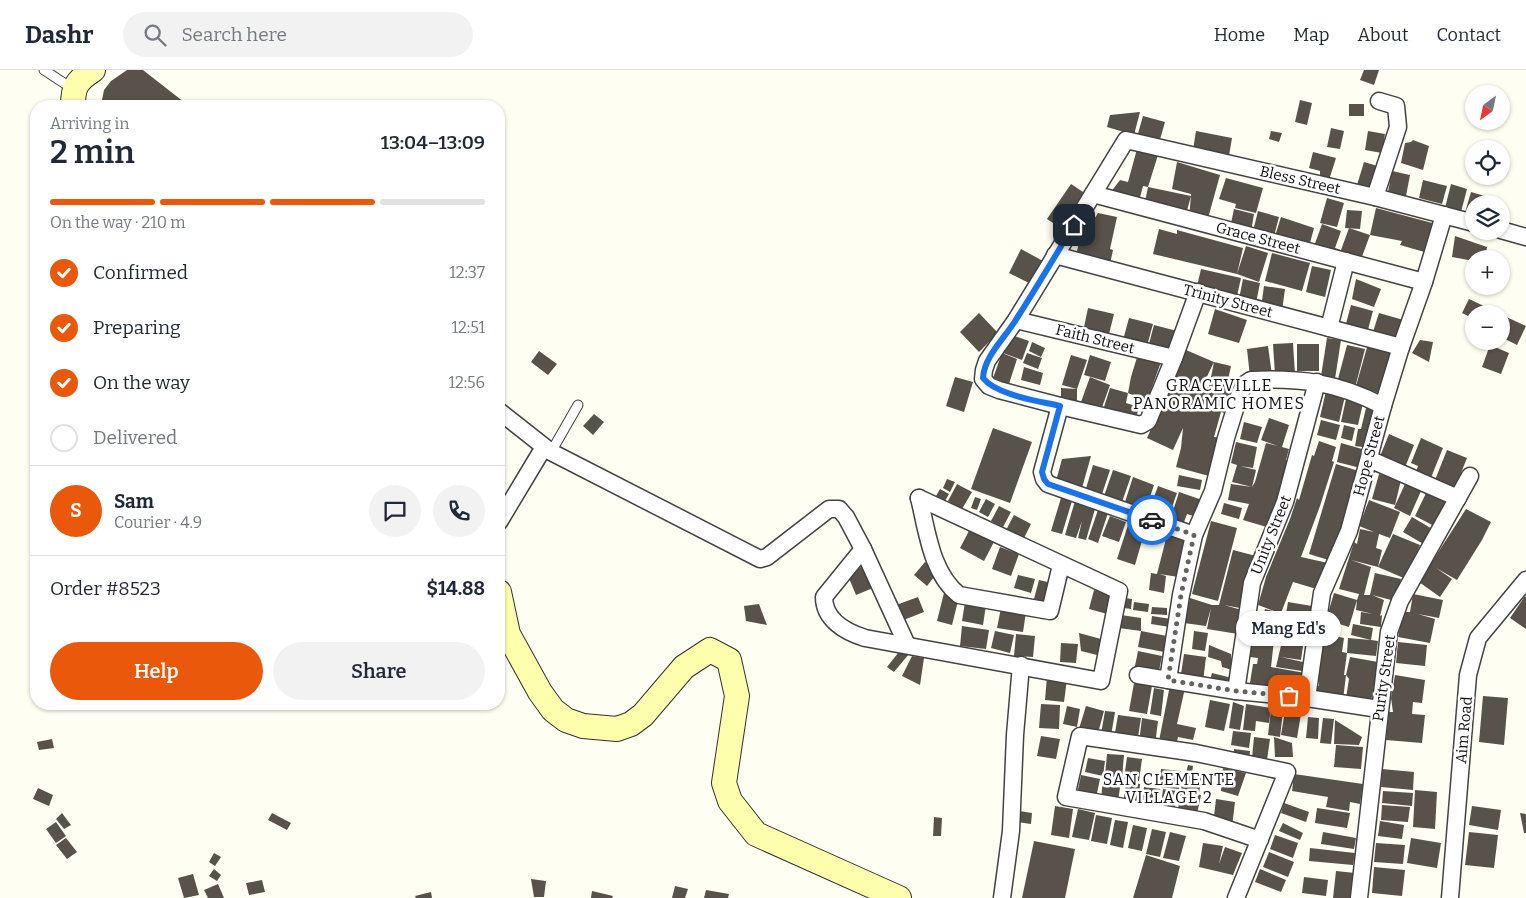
<!DOCTYPE html>
<meta charset="utf-8">
<style>
:root{--surface:#fff;--page:#f2f2f3;--text:#1f2937;--muted:#747a83;--line:#e0e1e3;--accent:#ea580c}
body{margin:0;font-family:Bitter,serif;background:var(--page);color:var(--text);height:100vh;display:flex;flex-direction:column;font-size:19px;white-space:nowrap}
*{box-sizing:border-box;margin:0}
p{font-size:16px;color:var(--muted)}
.icon{flex:none;width:28px;height:28px;fill:none;stroke:currentColor;stroke-width:2;stroke-linecap:round;stroke-linejoin:round}
.map{position:relative;flex:1;overflow:hidden}
.drawer{position:absolute;left:30px;top:30px;width:475px;height:610px;display:flex;flex-direction:column;background:var(--surface);border-radius:20px;box-shadow:0 1px 4px #0004}
.drawer>*{flex:none}
.needle{width:32px;rotate:213deg}
.controls{position:absolute;left:1465px;top:15px;display:grid;gap:10px}
.controls a{display:grid;place-items:center;width:45px;height:45px;border-radius:50%;background:var(--surface);box-shadow:0 1px 4px #0004;font-size:25px}
.pin{position:absolute;display:grid;place-items:center;width:42px;height:42px;color:#fff;margin:-21px;border-radius:10px;box-shadow:0 2px 8px #0006}
.courier{position:absolute;display:grid;place-items:center;width:50px;height:50px;margin:-25px;border:4px solid #1a73e8;border-radius:50%;background:#fff;color:#222;box-shadow:0 1px 6px #0007}
.bubble{position:absolute;height:35px;border-radius:18px;background:var(--surface);box-shadow:0 1px 4px #0004;font-size:16px;font-weight:600;line-height:35px;text-align:center}
.head em{font-style:normal;font-weight:600}
.head div{display:flex;flex-direction:column-reverse}
.head{display:flex;align-items:center;justify-content:space-between;height:85px;padding:0 20px}
h1{font-size:32px;font-weight:600;line-height:38px}
.bar{display:grid;grid-template-columns:repeat(4,1fr);gap:8px 5px;align-content:center;height:60px;padding:0 20px}
.bar i{height:6px;border-radius:4px;background:var(--line)}
.bar .active{background:var(--accent)}
.bar p{grid-column:span 4}
.line{display:flex;align-items:center;gap:12px;padding:0 20px;border-top:1px solid var(--line)}
.line div{flex:1}
.round{display:grid;place-items:center;flex:none;width:52px;height:52px;border-radius:26px;background:var(--page)}
ol{padding:0 20px;list-style:none}
li{display:flex;align-items:center;gap:15px;height:55px}
li p{margin-inline-start:auto}
li .icon{padding:5px;border-radius:50%;background:var(--accent);color:#fff;stroke-width:4}
li:last-child{color:var(--muted)}
li i{width:28px;height:28px;border:2px solid var(--line);border-radius:50%}
.cta{display:flex;gap:10px;margin-top:auto;padding:10px 20px}
.cta a{flex:1;height:58px;border-radius:30px;background:var(--accent);color:#fff;font-size:20px;font-weight:600;line-height:58px;text-align:center}
.cta a+a{background:var(--page);color:var(--text)}
header{display:flex;align-items:center;gap:30px;box-sizing:border-box;height:70px;padding:0 25px;background:var(--surface);border-bottom:1px solid var(--line)}
header strong{font-size:24px}
nav{display:flex;gap:28px;margin-inline-start:auto;font-size:18px}
.search{width:350px;height:45px;background:var(--page);display:flex;align-items:center;gap:12px;box-sizing:border-box;padding:0 18px;border-radius:28px;color:var(--muted);font-size:19px}
.map>svg:first-child{display:block}
</style>
<header>
<strong>Dashr</strong>
<div class="search"><svg class="icon" aria-label="search" viewBox="0 0 24 24"><circle cx="10" cy="10" r="6"/><path d="M15 15l6 6"/></svg>Search here</div>
<nav><a>Home</a><a>Map</a><a>About</a><a>Contact</a></nav>
</header>
<div class="map">
<svg width="1526" height="828" viewBox="0 0 1526 828">
<rect width="100%" height="100%" fill="#fffef2"/>
<g fill="#59524b" fill-rule="evenodd">
<polygon points="127,0 143,0 189,36 103,36 102,30 104,20 111,11"/>
<polygon points="1364,0 1379,0 1374,15 1360,10"/>
<polygon points="1300,30 1312,33 1307,55 1295,52"/>
<rect x="1349" y="34" width="15" height="12"/>
<polygon points="1140,42 1134,65 1107,57 1110,45"/>
<polygon points="1143,46 1165,52 1159,73 1137,67"/>
<polygon points="1331,58 1344,61 1340,79 1327,77"/>
<polygon points="1196,61 1232,68 1229,86 1193,80"/>
<polygon points="1271,61 1282,63 1279,72 1269,69"/>
<polygon points="1368,61 1385,64 1382,83 1365,80"/>
<polygon points="1413,70 1429,76 1423,100 1401,93 1405,73 1411,72"/>
<polygon points="1137,79 1158,85 1148,117 1143,116 1138,135 1107,127 1120,110 1128,112"/>
<polygon points="1313,82 1336,88 1329,110 1320,107 1320,101 1309,98"/>
<polygon points="1177,92 1220,105 1207,152 1189,147 1191,126 1185,148 1143,141 1148,117 1191,126 1191,124 1172,119"/>
<polygon points="1364,92 1381,97 1374,120 1357,115"/>
<polygon points="1392,101 1410,105 1405,131 1387,127"/>
<polygon points="1226,108 1263,118 1256,143 1235,138 1236,134 1219,129"/>
<polygon points="1423,110 1447,116 1442,134 1419,128"/>
<polygon points="1071,114 1086,124 1062,159 1047,149"/>
<polygon points="1451,114 1467,119 1460,146 1444,142"/>
<polygon points="1471,122 1495,129 1493,134 1474,134 1474,149 1464,146"/>
<polygon points="1327,128 1344,133 1337,157 1320,153"/>
<polygon points="1376,138 1436,154 1428,183 1400,175 1402,171 1370,165"/>
<polygon points="1234,139 1254,144 1251,162 1230,158"/>
<polygon points="1347,140 1362,141 1360,159 1345,158"/>
<polygon points="1258,141 1279,147 1273,170 1252,165"/>
<polygon points="1098,143 1117,147 1110,179 1113,180 1108,203 1074,195 1079,172"/>
<polygon points="1281,147 1314,158 1310,173 1294,168 1293,171 1275,166"/>
<polygon points="1322,154 1341,161 1335,178 1341,180 1349,158 1370,165 1360,192 1346,187 1346,182 1343,192 1312,182"/>
<polygon points="1159,159 1177,164 1177,160 1243,178 1237,204 1246,176 1268,183 1259,212 1237,204 1153,184"/>
<polygon points="1455,166 1487,177 1485,189 1474,189 1474,191 1452,187"/>
<polygon points="1021,179 1043,191 1031,214 1009,203"/>
<polygon points="1272,183 1310,193 1302,221 1265,211"/>
<polygon points="1312,196 1331,200 1325,227 1306,222"/>
<polygon points="1201,199 1241,208 1235,235 1197,216"/>
<polygon points="1243,209 1260,213 1255,238 1238,234"/>
<polygon points="1356,209 1381,219 1374,237 1352,229"/>
<polygon points="1264,216 1285,219 1282,241 1261,238"/>
<polygon points="1469,229 1486,237 1482,244 1474,244 1474,249 1462,243"/>
<polygon points="1351,235 1373,241 1366,267 1344,261"/>
<polygon points="1088,238 1114,244 1108,268 1083,262"/>
<polygon points="1215,239 1247,250 1239,273 1208,264"/>
<polygon points="979,243 998,263 979,282 960,262"/>
<polygon points="1379,243 1407,251 1400,277 1371,268"/>
<polygon points="1502,245 1526,256 1517,275 1501,267"/>
<polygon points="1129,248 1153,254 1147,276 1123,270"/>
<polygon points="1154,255 1177,261 1169,288 1147,281"/>
<polygon points="1009,264 1029,271 1022,290 1003,283"/>
<polygon points="1327,268 1341,270 1335,309 1321,306"/>
<polygon points="1420,270 1433,272 1429,292 1412,283"/>
<polygon points="1032,272 1045,278 1041,287 1029,281"/>
<polygon points="1293,273 1295,304 1275,305 1273,274"/>
<rect x="1297" y="274" width="22" height="27"/>
<polygon points="1368,274 1398,283 1385,325 1356,316"/>
<polygon points="1347,275 1365,279 1356,314 1338,309"/>
<polygon points="1490,275 1509,283 1501,304 1482,297"/>
<polygon points="1268,276 1272,305 1250,307 1247,279"/>
<path d="M1186,280L1214,292L1231,296L1228,310L1239,313L1228,344L1221,342L1214,367L1222,368L1209,406L1176,397L1181,378L1183,358L1173,380L1147,368ZM1214,292L1209,317H1202Z"/>
<polygon points="539,281 557,294 548,305 531,292"/>
<polygon points="1002,283 1017,289 1009,314 993,308"/>
<polygon points="1027,283 1042,288 1038,299 1023,293"/>
<polygon points="1138,284 1161,292 1147,331 1128,323 1131,307"/>
<polygon points="1071,285 1087,290 1077,319 1077,335 1061,334 1061,318 1077,319 1062,315"/>
<polygon points="1090,285 1111,292 1105,311 1084,305"/>
<polygon points="1024,297 1043,303 1040,315 1021,310"/>
<polygon points="955,307 973,312 964,342 946,336"/>
<polygon points="1090,307 1110,315 1101,340 1081,332"/>
<polygon points="1110,318 1128,323 1126,333 1139,337 1135,352 1121,348 1123,342 1104,337"/>
<polygon points="1326,321 1345,326 1339,352 1320,347"/>
<polygon points="1346,329 1363,333 1358,355 1341,352"/>
<polygon points="1366,338 1377,340 1369,378 1355,376 1358,359 1361,359"/>
<polygon points="594,344 604,352 593,365 583,356"/>
<polygon points="1269,348 1289,355 1282,377 1289,379 1286,390 1289,392 1270,458 1243,450 1249,434 1228,430 1231,414 1252,417 1232,412 1237,395 1231,393 1236,372 1257,377 1253,398 1240,396 1256,400 1252,417 1255,412 1266,373 1278,376 1261,370"/>
<polygon points="1321,350 1340,355 1336,370 1317,365"/>
<polygon points="1244,352 1262,357 1257,373 1240,369"/>
<polygon points="1344,355 1355,358 1352,371 1341,368"/>
<polygon points="993,358 1032,372 1010,433 971,419"/>
<polygon points="1389,364 1414,375 1404,400 1379,389"/>
<polygon points="1421,368 1443,378 1430,410 1415,404 1418,396 1411,393"/>
<polygon points="1319,371 1336,377 1332,391 1334,392 1320,436 1301,487 1328,493 1320,520 1293,512 1281,543 1286,544 1288,532 1312,536 1306,574 1282,571 1284,552 1280,571 1258,566 1265,539 1277,542 1258,535 1266,507 1290,449 1297,428 1299,430 1312,385 1314,386"/>
<polygon points="1341,373 1369,381 1364,399 1337,392"/>
<polygon points="1447,380 1467,388 1455,418 1435,410"/>
<polygon points="1091,386 1082,418 1056,411 1062,389"/>
<polygon points="1336,394 1362,402 1335,492 1309,484"/>
<polygon points="1093,395 1110,400 1101,427 1085,422"/>
<polygon points="1113,400 1131,406 1121,435 1103,429"/>
<polygon points="1379,404 1401,410 1395,435 1372,429"/>
<polygon points="1179,405 1202,410 1200,420 1177,416"/>
<polygon points="1133,407 1154,415 1145,442 1124,435"/>
<polygon points="947,409 955,412 950,422 943,418"/>
<polygon points="957,414 972,422 962,439 948,431"/>
<polygon points="1405,414 1421,421 1410,446 1394,438"/>
<polygon points="1158,416 1177,423 1167,451 1148,444"/>
<polygon points="940,419 949,424 945,431 936,426"/>
<polygon points="1427,421 1448,432 1436,457 1415,446"/>
<polygon points="1179,422 1205,431 1200,448 1187,444 1183,455 1170,451"/>
<polygon points="975,427 981,429 977,440 971,438"/>
<polygon points="1061,428 1072,431 1062,464 1051,461"/>
<polygon points="986,429 995,434 988,447 979,442"/>
<polygon points="1369,430 1400,442 1390,468 1379,464 1376,478 1382,480 1378,497 1393,464 1420,475 1406,509 1378,497 1351,490 1371,497 1364,525 1370,525 1375,503 1401,509 1395,531 1372,525 1384,530 1380,546 1382,545 1381,557 1360,554 1361,542 1373,544 1356,540 1357,530 1349,557 1326,550 1334,523 1357,530 1359,524 1339,519 1354,472 1357,474 1360,459 1374,462 1359,456"/>
<polygon points="1075,431 1095,439 1086,470 1078,468 1082,451 1076,468 1065,465"/>
<polygon points="1224,433 1242,438 1239,449 1221,444"/>
<polygon points="999,436 1011,442 1003,457 991,451"/>
<polygon points="1466,439 1491,452 1482,470 1457,510 1436,498 1452,509 1440,527 1419,512"/>
<polygon points="1098,440 1108,443 1098,473 1088,469"/>
<polygon points="1014,445 1031,454 1023,470 1006,460"/>
<polygon points="1110,446 1126,452 1119,472 1102,466"/>
<polygon points="1412,447 1434,460 1425,475 1403,462"/>
<polygon points="1211,451 1237,458 1218,531 1192,524"/>
<polygon points="1129,452 1146,457 1135,495 1117,489"/>
<polygon points="971,457 995,470 984,491 960,478"/>
<polygon points="1167,465 1191,472 1179,507 1159,504 1166,506 1164,523 1149,520 1151,503 1157,504"/>
<polygon points="1000,477 1019,484 1011,506 992,499"/>
<polygon points="1233,480 1256,486 1245,539 1224,535 1242,540 1238,564 1207,559 1211,538 1206,556 1184,553 1190,528 1212,535 1219,535"/>
<polygon points="925,492 938,502 927,516 914,505"/>
<polygon points="864,495 873,518 856,525 848,506"/>
<polygon points="1018,505 1035,509 1031,523 1014,518"/>
<polygon points="1039,510 1056,514 1051,533 1034,529"/>
<polygon points="1094,520 1116,526 1111,545 1089,539"/>
<polygon points="944,523 959,527 952,555 937,551"/>
<polygon points="1413,524 1443,530 1439,548 1418,544 1435,549 1430,573 1398,567 1403,542 1410,542"/>
<polygon points="1525,526 1526,527 1526,559 1510,548"/>
<polygon points="918,527 924,542 901,551 896,535"/>
<polygon points="1125,528 1132,529 1131,539 1124,538"/>
<polygon points="965,532 986,535 983,555 962,551"/>
<polygon points="1134,532 1149,534 1148,542 1133,540"/>
<polygon points="759,534 767,555 746,551 744,536"/>
<polygon points="1152,537 1167,538 1167,545 1151,544"/>
<polygon points="1001,538 1026,542 1023,562 997,558"/>
<polygon points="1121,545 1141,548 1141,561 1119,558"/>
<polygon points="1152,546 1171,549 1170,557 1151,554"/>
<polygon points="1353,554 1373,558 1371,570 1378,571 1376,586 1347,583 1348,568 1371,570 1351,565"/>
<polygon points="962,556 989,560 986,579 960,576"/>
<polygon points="995,561 1014,565 1010,583 991,578"/>
<polygon points="1141,561 1167,566 1164,582 1138,577"/>
<polygon points="1194,561 1208,563 1205,581 1192,579"/>
<polygon points="1079,563 1101,569 1097,585 1081,581"/>
<polygon points="1016,564 1035,566 1033,587 1014,586"/>
<polygon points="1325,564 1344,568 1342,582 1347,583 1344,605 1346,605 1343,630 1313,626 1315,615 1319,616 1319,602"/>
<polygon points="1253,567 1274,570 1271,597 1305,603 1302,626 1249,619 1253,594 1257,594 1258,588 1250,587"/>
<polygon points="1282,571 1303,576 1301,590 1281,587 1303,592 1302,601 1276,597"/>
<polygon points="1398,572 1427,575 1425,596 1396,593"/>
<polygon points="1061,573 1078,574 1076,593 1060,592"/>
<polygon points="1209,575 1231,584 1232,600 1222,597 1221,591 1208,587"/>
<polygon points="902,578 909,584 894,602 887,597"/>
<polygon points="1138,581 1162,586 1159,601 1135,596"/>
<polygon points="1184,584 1206,587 1203,612 1181,604"/>
<polygon points="912,586 924,588 920,615 902,606"/>
<polygon points="1350,587 1378,592 1371,632 1346,628 1349,609 1346,605"/>
<polygon points="1212,603 1232,608 1230,618 1209,613"/>
<polygon points="1395,605 1425,610 1422,633 1413,632 1412,644 1425,645 1422,673 1386,670 1389,642 1393,642 1391,628"/>
<polygon points="1047,606 1067,609 1064,632 1045,630"/>
<polygon points="1134,613 1152,616 1147,644 1129,641"/>
<polygon points="1170,615 1185,618 1177,654 1196,658 1193,670 1178,667 1175,679 1158,676"/>
<polygon points="1154,618 1164,620 1161,646 1150,644"/>
<polygon points="1483,626 1508,628 1504,675 1479,672"/>
<polygon points="1210,630 1230,634 1224,661 1205,657"/>
<polygon points="1233,632 1244,636 1240,660 1229,658"/>
<polygon points="1041,634 1060,635 1059,659 1039,658"/>
<polygon points="1246,634 1271,638 1269,653 1256,651 1255,661 1243,660"/>
<polygon points="1067,636 1080,639 1077,657 1063,654"/>
<polygon points="1086,636 1104,641 1097,667 1078,662"/>
<polygon points="1271,639 1283,641 1280,667 1268,665"/>
<polygon points="1105,641 1115,642 1111,666 1101,664"/>
<polygon points="1285,641 1301,644 1297,668 1281,665"/>
<polygon points="1118,645 1141,648 1137,673 1114,669"/>
<polygon points="1308,647 1319,648 1318,669 1306,668"/>
<polygon points="1142,648 1158,651 1155,675 1139,673"/>
<polygon points="1323,648 1334,649 1331,674 1320,673"/>
<polygon points="1335,650 1362,667 1359,675 1334,674"/>
<polygon points="1233,661 1251,663 1249,678 1231,675"/>
<polygon points="1041,666 1060,669 1056,689 1037,686"/>
<polygon points="1254,667 1270,669 1267,690 1252,688"/>
<polygon points="1274,667 1292,673 1293,687 1275,687"/>
<polygon points="52,669 54,678 39,680 37,672"/>
<polygon points="1336,675 1363,677 1361,699 1334,697"/>
<polygon points="1234,679 1250,681 1249,690 1234,688"/>
<polygon points="1107,684 1124,685 1122,708 1105,706"/>
<polygon points="1127,687 1142,689 1139,711 1124,709"/>
<polygon points="1088,688 1105,691 1103,706 1085,702"/>
<polygon points="1188,695 1193,696 1192,704 1202,705 1199,723 1181,720 1183,703 1186,703"/>
<polygon points="1223,698 1246,703 1238,726 1221,721"/>
<polygon points="1161,699 1181,701 1179,719 1159,717"/>
<polygon points="1382,699 1414,702 1413,720 1381,717"/>
<polygon points="1294,704 1363,714 1360,734 1350,732 1349,741 1326,737 1328,727 1292,721"/>
<polygon points="1081,705 1100,709 1096,728 1077,724"/>
<polygon points="1103,708 1121,710 1118,732 1101,730"/>
<polygon points="1126,712 1140,714 1138,737 1123,735"/>
<polygon points="1144,717 1160,719 1157,742 1141,739"/>
<polygon points="38,718 53,725 49,736 33,729"/>
<polygon points="1163,719 1177,721 1174,745 1160,743"/>
<polygon points="1415,720 1437,722 1435,759 1413,757"/>
<polygon points="1181,721 1201,725 1196,749 1177,745"/>
<polygon points="1383,721 1413,723 1412,736 1382,733"/>
<polygon points="1216,729 1235,732 1232,757 1213,755"/>
<polygon points="1284,733 1309,742 1306,752 1281,743"/>
<polygon points="1382,735 1410,737 1408,752 1381,750"/>
<polygon points="1055,736 1073,739 1069,768 1051,765"/>
<polygon points="1472,736 1501,740 1498,760 1469,755"/>
<polygon points="1317,738 1350,743 1347,758 1315,753"/>
<polygon points="1078,739 1095,743 1089,770 1072,767"/>
<polygon points="1019,741 1032,743 1031,754 1017,752"/>
<polygon points="62,743 71,755 64,759 56,749"/>
<polygon points="272,743 291,753 287,760 268,750"/>
<polygon points="1520,743 1526,744 1526,763 1524,763"/>
<polygon points="1096,745 1112,748 1107,774 1091,771"/>
<polygon points="934,747 942,748 941,766 933,766"/>
<polygon points="1115,750 1128,752 1123,778 1110,775"/>
<polygon points="1380,751 1404,755 1402,769 1378,766"/>
<polygon points="56,752 66,766 56,773 46,759"/>
<polygon points="1283,753 1303,763 1300,770 1279,761"/>
<polygon points="1133,755 1147,758 1142,781 1128,778"/>
<polygon points="1152,759 1166,762 1160,787 1146,784"/>
<polygon points="1170,762 1186,766 1179,791 1163,788"/>
<polygon points="1323,762 1356,768 1354,779 1321,774"/>
<polygon points="1469,762 1498,765 1494,798 1465,795"/>
<polygon points="1275,765 1298,773 1293,788 1270,779"/>
<polygon points="66,768 77,782 67,789 56,775"/>
<polygon points="1411,768 1441,773 1437,798 1407,793"/>
<polygon points="1034,771 1075,779 1065,828 1022,828"/>
<polygon points="1203,773 1223,776 1219,794 1225,777 1242,783 1233,805 1199,797"/>
<polygon points="1376,773 1405,775 1403,794 1374,792"/>
<polygon points="1310,778 1355,783 1353,795 1309,791"/>
<polygon points="1269,782 1294,792 1288,807 1263,797"/>
<polygon points="214,783 221,787 215,796 209,792"/>
<polygon points="1146,785 1180,796 1172,828 1133,828"/>
<polygon points="1374,797 1405,800 1402,826 1372,823"/>
<polygon points="214,799 221,805 217,811 209,806"/>
<polygon points="1260,799 1286,810 1281,822 1255,812"/>
<polygon points="1336,801 1355,803 1352,828 1333,828"/>
<polygon points="193,804 199,825 184,828 178,808"/>
<polygon points="1304,807 1328,810 1326,826 1302,823"/>
<polygon points="531,809 546,811 544,827 534,827"/>
<polygon points="262,810 265,822 249,825 246,813"/>
<polygon points="218,814 224,828 208,828 204,820"/>
<polygon points="675,816 688,819 685,828 672,828"/>
<polygon points="706,820 729,824 728,828 704,828"/>
<polygon points="592,821 613,826 612,828 591,828"/>
<polygon points="431,822 432,828 416,828 415,826"/>
</g>
<g fill="none" stroke-linecap="round" stroke-linejoin="round">
<g stroke="#434343" stroke-width="11">
<g id="lane">
<polyline points="44,0 73,19"/>
<polyline points="551,382 578,335"/>
</g>
</g>
<g stroke="#434343" stroke-width="19">
<g id="street">
<polyline points="1093,124 1424,212"/>
<polyline points="1375,127 1398,57 1396,36 1379,31"/>
<polyline points="1501,160 1526,167"/>
<polyline points="1055,185 1401,277"/>
<polyline points="1198,222 1174,288 1148,351 1141,355 1060,336 999,320 989,316 983,309 984,300 987,291 1016,250 1126,70 1375,127 1474,153"/>
<polyline points="1016,250 1174,288"/>
<polyline points="1329,258 1346,191"/>
<polyline points="1060,336 1042,402 1044,409 1048,414 1194,465"/>
<polyline points="499,341 551,382 760,489 767,487 829,439 839,439 846,447 863,479 907,575"/>
<polyline points="1369,389 1458,428"/>
<path d="M919,428C927,460 931,503 959,525L1050,541L1061,495"/>
<polyline points="499,452 544,377"/>
<path d="M863,479L824,527C824,550 846,562 865,568L1101,611L1119,521L919,428"/>
<polyline points="1138,605 1236,621 1307,628 1379,639"/>
<path d="M1168,610L1181,525L1194,465L1213,421L1226,368L1240,323L1245,314L1251,310C1302,308 1337,312 1383,336"/>
<polyline points="1236,621 1252,513 1285,432 1317,312"/>
<polyline points="1307,628 1322,523 1349,461 1383,336 1401,277 1424,212 1444,145"/>
<polyline points="1002,828 1011,761 1015,665 1021,595"/>
<polyline points="1236,828 1287,702 1196,683 1080,666 1066,727 1204,751 1260,770"/>
<polyline points="1359,828 1389,562 1400,531 1470,406"/>
<polyline points="1450,828 1468,605 1478,568 1526,510"/>
</g>
</g>
<g stroke="#323232" stroke-width="26">
<g id="secondary">
<path d="M73,36C73,17 76,11 93,0"/>
<polyline points="499,522 508,564 540,622 553,640 566,650 583,656 617,659 631,654 643,645 684,597 710,580 729,590 737,626 724,713 730,731 756,764 899,828"/>
</g>
</g>
<use href="#lane" stroke="#fff" stroke-width="9"/>
<use href="#street" stroke="#fff" stroke-width="16"/>
<use href="#secondary" stroke="#feffad" stroke-width="24"/>
</g>
<g fill="none" stroke-linecap="round" stroke-linejoin="round">
<polyline stroke="#64635f" stroke-width="5" stroke-dasharray="0 9" points="1152,450 1194,465 1181,525 1168,610 1236,621 1289,626"/>
<path stroke="#1a73e8" stroke-width="6" d="M1074,155C1055,186 1037,217 1017,248C1006,267 984,286 983,308C996,325 1039,331 1060,336L1042,402L1044,409L1048,414L1152,450"/>
</g>
<g text-anchor="middle" dominant-baseline="central" stroke-width="5" stroke-linejoin="round" paint-order="stroke">
<g font-size="15" fill="#101010" stroke="#fff">
<text transform="translate(1300 110) rotate(13)">Bless Street</text>
<text transform="translate(1258 168) rotate(15)">Grace Street</text>
<text transform="translate(1228 231) rotate(15)">Trinity Street</text>
<text transform="translate(1095 269) rotate(14)">Faith Street</text>
<text transform="translate(1369 386) rotate(-75)">Hope Street</text>
<text transform="translate(1271 465) rotate(-68)">Unity Street</text>
<text transform="translate(1384 608) rotate(-82)">Purity Street</text>
<text transform="translate(1464 660) rotate(-85)">Aim Road</text>
</g>
<g font-size="16" letter-spacing="1" fill="#101010" stroke="#fff">
<text x="1219" y="315">GRACEVILLE<tspan x="1219" dy="18">PANORAMIC HOMES</tspan></text>
<text x="1169" y="709">SAN CLEMENTE<tspan x="1169" dy="18">VILLAGE 2</tspan></text>
</g>
</g>
</svg>
<div class="controls">
<a><svg class="needle" viewBox="-14 -14 28 28"><path d="M0-13l5 13h-10z" fill="#e53935"/><path d="M0 13l5-13h-10z" fill="#747a83"/></svg></a>
<a><svg class="icon" aria-label="locate" viewBox="0 0 24 24"><circle cx="12" cy="12" r="6"/><path d="M12 2v4M12 18v4M2 12h4M18 12h4"/></svg></a>
<a><svg class="icon" aria-label="layers" viewBox="0 0 24 24"><path d="M12 4l9 5-9 5-9-5zM3 14l9 5 9-5"/></svg></a>
<a>+</a>
<a>−</a>
</div>
<div class="pin" style="left:1289px;top:626px;background:#ea580c"><svg class="icon" aria-label="bag" viewBox="0 0 24 24"><path d="M5 8h14l-1 12H6zM9 8a3 3 0 0 1 6 0"/></svg></div>
<div class="pin" style="left:1074px;top:155px;background:#1f2937"><svg class="icon" aria-label="home" viewBox="0 0 24 24"><path d="M3 11l9-7 9 7M6 9v11h12V9"/></svg></div>
<div class="courier" style="left:1152px;top:450px"><svg class="icon" aria-label="car" viewBox="0 0 24 24"><path d="M5 17H2v-5l4-1 3-4h7l3 4 3 1v5h-3M9 17h6M6 11h13"/><circle cx="7" cy="17" r="2"/><circle cx="17" cy="17" r="2"/></svg></div>
<div class="bubble" style="left:1236px;top:541px;width:105px">Mang Ed's</div>
<section class="drawer">
<div class="head"><div><h1>2 min</h1><p>Arriving in</p></div><em>13:04–13:09</em></div>
<div class="bar"><i class="active"></i><i class="active"></i><i class="active"></i><i></i><p>On the way · 210 m</p></div>
<ol>
<li><svg class="icon" aria-label="check" viewBox="0 0 24 24"><path d="M5 12l5 5 9-10"/></svg>Confirmed<p>12:37</p></li>
<li><svg class="icon" aria-label="check" viewBox="0 0 24 24"><path d="M5 12l5 5 9-10"/></svg>Preparing<p>12:51</p></li>
<li><svg class="icon" aria-label="check" viewBox="0 0 24 24"><path d="M5 12l5 5 9-10"/></svg>On the way<p>12:56</p></li>
<li><i></i>Delivered</li>
</ol>
<div class="line" style="height:90px"><b class="round" style="background:var(--accent);color:#fff">S</b><div><b>Sam</b><p>Courier · 4.9</p></div><a class="round"><svg class="icon" aria-label="chat" viewBox="0 0 24 24"><path d="M4 5h16v11H9l-5 4z"/></svg></a><a class="round"><svg class="icon" aria-label="phone" viewBox="0 0 24 24"><path d="M5 4h4l2 5-3 2q2 4 5 5l2-3 5 2v4C11 20 4 13 5 4z"/></svg></a></div>
<div class="line" style="height:65px"><div>Order #8523</div><b>$14.88</b></div>
<div class="cta"><a>Help</a><a>Share</a></div>
</section>
</div>
